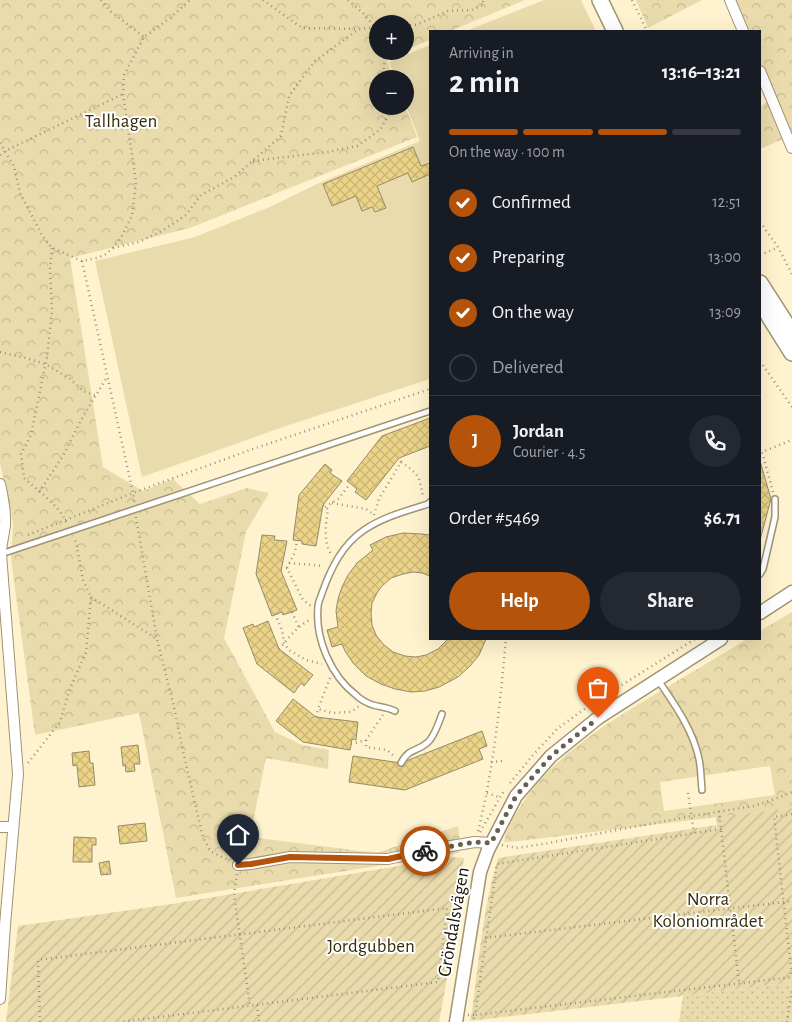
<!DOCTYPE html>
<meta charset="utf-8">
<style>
:root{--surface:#171b24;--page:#242831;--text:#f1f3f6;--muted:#9ea1a6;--line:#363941;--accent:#b45309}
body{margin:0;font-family:"Alegreya Sans",sans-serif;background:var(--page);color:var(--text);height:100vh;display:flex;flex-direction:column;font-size:19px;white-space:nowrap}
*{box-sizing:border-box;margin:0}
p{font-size:16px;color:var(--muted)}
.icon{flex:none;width:28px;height:28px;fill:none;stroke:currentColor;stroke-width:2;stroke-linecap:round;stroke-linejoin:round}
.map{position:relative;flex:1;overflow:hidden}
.drawer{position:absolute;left:429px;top:30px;width:332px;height:610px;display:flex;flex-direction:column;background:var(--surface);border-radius:0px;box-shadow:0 5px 20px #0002}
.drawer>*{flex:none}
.buttons{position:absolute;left:369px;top:15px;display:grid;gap:10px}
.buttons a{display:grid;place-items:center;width:45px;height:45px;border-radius:50%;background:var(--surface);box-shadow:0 5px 20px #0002;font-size:25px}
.pin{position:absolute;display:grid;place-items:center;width:42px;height:42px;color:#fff;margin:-51px -21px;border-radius:50% 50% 50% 0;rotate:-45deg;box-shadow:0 0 5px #0007}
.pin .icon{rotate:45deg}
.courier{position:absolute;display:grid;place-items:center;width:50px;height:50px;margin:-25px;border:4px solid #b45309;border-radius:50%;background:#fff;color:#222;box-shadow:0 1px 6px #0007}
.summary em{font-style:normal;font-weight:600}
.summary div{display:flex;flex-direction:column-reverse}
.summary{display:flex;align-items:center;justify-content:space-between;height:85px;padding:0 20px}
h1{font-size:32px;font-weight:600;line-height:38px}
.bar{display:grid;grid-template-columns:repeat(4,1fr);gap:8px 5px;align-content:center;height:60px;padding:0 20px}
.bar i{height:6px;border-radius:4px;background:var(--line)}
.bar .selected{background:var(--accent)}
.bar p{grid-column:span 4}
.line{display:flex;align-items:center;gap:12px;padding:0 20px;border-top:1px solid var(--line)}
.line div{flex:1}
.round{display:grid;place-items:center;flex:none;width:52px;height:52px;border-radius:26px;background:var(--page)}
ol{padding:0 20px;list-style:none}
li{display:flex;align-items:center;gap:15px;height:55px}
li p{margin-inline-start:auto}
li .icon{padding:5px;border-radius:50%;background:var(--accent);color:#fff;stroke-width:4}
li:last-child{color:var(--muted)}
li i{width:28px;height:28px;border:2px solid var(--line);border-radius:50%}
.primary-button{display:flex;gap:10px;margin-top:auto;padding:10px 20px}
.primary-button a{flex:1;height:58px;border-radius:30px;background:var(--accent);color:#fff;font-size:20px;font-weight:600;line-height:58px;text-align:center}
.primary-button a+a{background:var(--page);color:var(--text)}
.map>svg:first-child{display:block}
</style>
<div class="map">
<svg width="792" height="1022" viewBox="0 0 792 1022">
<defs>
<pattern id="grass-dots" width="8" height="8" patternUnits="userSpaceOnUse" patternTransform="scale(1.25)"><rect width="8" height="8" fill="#eadbac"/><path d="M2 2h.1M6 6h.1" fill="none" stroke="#c8bb92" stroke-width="1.8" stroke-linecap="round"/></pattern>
<pattern id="forest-crowns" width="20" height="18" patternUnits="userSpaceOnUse" patternTransform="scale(1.25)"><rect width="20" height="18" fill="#eadbac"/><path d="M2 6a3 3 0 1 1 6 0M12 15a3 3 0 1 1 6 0" fill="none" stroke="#c8bb92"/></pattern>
<pattern id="garden-furrows" width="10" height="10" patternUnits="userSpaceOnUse" patternTransform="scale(1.25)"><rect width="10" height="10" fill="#eadbac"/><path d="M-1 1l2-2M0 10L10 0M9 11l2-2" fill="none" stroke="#c8bb92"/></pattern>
<pattern id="building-cross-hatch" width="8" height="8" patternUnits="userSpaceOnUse" patternTransform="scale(1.25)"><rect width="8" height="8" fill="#ebd388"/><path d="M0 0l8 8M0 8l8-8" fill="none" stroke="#c9b474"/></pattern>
</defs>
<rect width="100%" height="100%" fill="#fff3cf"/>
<polygon fill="url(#grass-dots)" points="792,982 792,1022 679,1022 683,996"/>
<g fill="url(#forest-crowns)" fill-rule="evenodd">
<polygon points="0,0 525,0 450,31 430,31 430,40 405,50 405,24 378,24 378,51 402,51 386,58 394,79 378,79 378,106 405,106 417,137 190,228 70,258 103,467 143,491 173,479 200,504 247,488 269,493 246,532 224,638 275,732 302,745 329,750 328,769 266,758 250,837 376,853 458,826 460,841 459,853 176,898 139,713 35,735 11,559 13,522 0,463"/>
<polygon points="636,0 702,0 648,28"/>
<polygon points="729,0 792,0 792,135 760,149 760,106 769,101 760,78 760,31 742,31"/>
<path d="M792,612V808L519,841L504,842C505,833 510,825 514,817C546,759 607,723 662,690C691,673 719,656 747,639H760V631ZM770,766L775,795L664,811L660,782Z"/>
</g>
<g fill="#eadbac">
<polygon points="544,0 581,0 596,31 466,31"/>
<polygon points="430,45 430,379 286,426 142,477 95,261 195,237 272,206 319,183 420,141 405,103 405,79 396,79 389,62"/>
</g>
<g fill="url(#garden-furrows)">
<path d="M792,808V982L683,996L470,1021L472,1011C479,960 483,907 498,858L717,825L716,817Z"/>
<polygon points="452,857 464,858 446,984 439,1022 6,1022 18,926 172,904"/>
</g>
<g fill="url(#building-cross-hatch)" stroke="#968c6a">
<polygon points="413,147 421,166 430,163 430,174 412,182 408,173 377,186 386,208 375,212 372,207 362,211 356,196 332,206 323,184"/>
<polygon points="430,418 430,446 399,458 366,500 355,492 357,489 347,481 382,436"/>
<polygon points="760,461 771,499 760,540"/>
<polygon points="325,464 332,470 330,473 342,481 323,505 316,546 302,544 302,541 293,540 299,495"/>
<polygon points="403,533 422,534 430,535 430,576 422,573 413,572 403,574 391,578 381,587 377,593 372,603 371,613 372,625 376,635 383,644 393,652 405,656 416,657 426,655 438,649 448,639 486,639 479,655 470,666 458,677 439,687 425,691 411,692 395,689 381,684 366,676 353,663 345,651 342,644 332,647 327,630 338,627 336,611 338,599 342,587 348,575 357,563 373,550 370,545 386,537"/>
<polygon points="262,535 275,536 274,540 287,541 281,571 297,610 283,615 282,612 272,616 256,574"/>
<polygon points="268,621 279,649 313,675 304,686 301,683 294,693 257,664 243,628 253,624 254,627"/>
<polygon points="293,699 316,717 358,722 356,740 352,739 350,750 303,742 276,721"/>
<polygon points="482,731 487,746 479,749 483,759 405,790 349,782 353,756 401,763"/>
<polygon points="138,745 140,764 134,764 135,771 126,772 125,765 123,766 121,747"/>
<polygon points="89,751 90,763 93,763 95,785 79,787 77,765 73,766 72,753"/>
<polygon points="145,823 147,841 120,844 118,826"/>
<polygon points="74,837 96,838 96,845 92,845 92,862 73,862"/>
<polygon points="109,861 111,874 101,875 99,863"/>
</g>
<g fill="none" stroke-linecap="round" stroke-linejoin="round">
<g stroke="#9f9473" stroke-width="8">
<g id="service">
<polyline points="1,554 430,411"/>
<polyline points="760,574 763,569 775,517 775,499"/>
<path d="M658,680C675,705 693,730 699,759C701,769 701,780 702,790"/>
<path d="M395,711C387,707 380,707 373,705C367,703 360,699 356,695C331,676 315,639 318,607C318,602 321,597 322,593C331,568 342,545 364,530C383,517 406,511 428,504L430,502"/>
<path d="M401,763C410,747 415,753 427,743C434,738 439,722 442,714"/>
</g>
</g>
<g stroke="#9f9473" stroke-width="12">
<g id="minor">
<polyline points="730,0 743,31"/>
<polyline points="760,71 792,148"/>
<path d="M0,484C3,498 6,511 5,525C4,535 1,544 1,554L18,774L5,925L0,999"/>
<polyline points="0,827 13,827"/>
<polyline points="238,865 251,864 290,857 388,859 433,849 475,842 491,843"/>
</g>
</g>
<g stroke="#9f9473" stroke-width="15">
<g id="tertiary">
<polyline points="760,613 792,592"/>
<polyline points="456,1022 480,872 488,850 516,796 551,756 598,718 721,639"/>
</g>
</g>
<g stroke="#9f9473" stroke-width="18">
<g id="secondary">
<polyline points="600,0 615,31"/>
<polyline points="760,283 792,333"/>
<polyline points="760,299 770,318 792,353"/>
</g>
</g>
<g stroke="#9c9379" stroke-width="2.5" stroke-dasharray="1 4" stroke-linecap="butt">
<polyline points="101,0 110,11 144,37"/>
<polyline points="263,0 302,28 357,29"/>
<polyline points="348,0 363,13 378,31"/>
<polyline points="632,0 647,31"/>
<polyline points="405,25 416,25 448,11 472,10 483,5 483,0"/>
<polyline points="383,79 385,51"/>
<polyline points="0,143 14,166 20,193 43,237 52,248 82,261 97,258 106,254 113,248 123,234 132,216 136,182 123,94 124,75 144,37 170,18 190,0"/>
<polyline points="0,155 5,151 123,94"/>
<polyline points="253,161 327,152 357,146 380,130 394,106"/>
<polyline points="760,222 778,247 792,274"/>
<path d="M52,248L50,268L52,311L47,357L31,435L21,454L24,478C37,490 61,507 67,524"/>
<polyline points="113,248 139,242 162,231 186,215 201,195 234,177 281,136 289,96 315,61 359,29 378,27"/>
<polyline points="760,255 777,248"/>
<polyline points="82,261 133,493 134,502"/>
<polyline points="0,352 26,358 45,364 69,378 83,391 96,396"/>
<polyline points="760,361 792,407"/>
<path d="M401,462C420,475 419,476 423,497"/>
<polyline points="39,492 63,456 81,420 107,377"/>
<polyline points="773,492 762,452 792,440"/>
<polyline points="332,503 366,509 373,514"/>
<path d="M323,505L328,509C326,524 323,541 331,554"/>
<polyline points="325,507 338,499 350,484"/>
<polyline points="374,515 379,499 401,462 399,458"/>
<polyline points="136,517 157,639 174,707 183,751 202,834 210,851 230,861"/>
<polyline points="28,535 133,493 250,450 430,389"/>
<polyline points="289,563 324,566"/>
<polyline points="281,568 287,568 303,600 311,606"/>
<polyline points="287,568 295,552 297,540"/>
<polyline points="91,597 157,639"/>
<polyline points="292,612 299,628"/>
<polyline points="275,614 282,630 284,643 289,650 306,660 322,664"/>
<path d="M279,649C288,639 297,626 310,620"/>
<polyline points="330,678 318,709 332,713 351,712 359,706"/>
<polyline points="316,717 318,709"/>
<polyline points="366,740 366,747 387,750 395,757"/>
<polyline points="351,744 366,740 383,715"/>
<polyline points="491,762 504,761"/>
<polyline points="28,763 60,722 69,691 86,652 91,597 83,580 76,542 73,538"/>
<polyline points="510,783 533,755 557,729 590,705 695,639"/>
<polyline points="487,793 499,797"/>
<polyline points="688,793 694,833"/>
<polyline points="719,811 739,983"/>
<polyline points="792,814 774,817 792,977"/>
<polyline points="721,829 497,864 475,1015 792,977"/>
<path d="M478,831C494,768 500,703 506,639"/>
<polyline points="480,832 505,789"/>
<polyline points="502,845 516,848 543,844 692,816 754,806 783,796 792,792"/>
<polyline points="237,874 234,895 250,1006"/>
<polyline points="485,938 792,901"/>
<polyline points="257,1005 259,1022"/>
<polyline points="468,1015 475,1015 472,1022"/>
<polyline points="40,1022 38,960 447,908 438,982 119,1022"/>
<polyline points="787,1022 792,990"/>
</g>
<use href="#service" stroke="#fff" stroke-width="5"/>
<use href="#minor" stroke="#fff" stroke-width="10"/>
<use href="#tertiary" stroke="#fff" stroke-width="12"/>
<use href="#secondary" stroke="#fff" stroke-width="15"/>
</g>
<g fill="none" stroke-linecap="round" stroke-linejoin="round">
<polyline stroke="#67604c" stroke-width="5" stroke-dasharray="0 9" points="425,851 475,842 491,843 516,796 551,756 598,718"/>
<polyline stroke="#b45309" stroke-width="6" points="238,865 251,864 290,857 388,859 425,851"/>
</g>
<g text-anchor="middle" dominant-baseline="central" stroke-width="4" stroke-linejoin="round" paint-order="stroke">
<g font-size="19" fill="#372d0b" stroke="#fff">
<text x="121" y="121">Tallhagen</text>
<text x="708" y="899">Norra<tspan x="708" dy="22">Koloniområdet</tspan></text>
<text x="371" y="946">Jordgubben</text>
</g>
<g font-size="19" fill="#151105" stroke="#fff">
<text transform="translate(454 922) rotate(-80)">Gröndalsvägen</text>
</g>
</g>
</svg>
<div class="buttons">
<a>+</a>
<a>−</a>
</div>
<div class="pin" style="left:598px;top:718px;background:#ea580c"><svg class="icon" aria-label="bag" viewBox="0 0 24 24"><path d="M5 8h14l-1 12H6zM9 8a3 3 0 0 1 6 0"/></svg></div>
<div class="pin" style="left:238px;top:865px;background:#1f2937"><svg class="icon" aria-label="home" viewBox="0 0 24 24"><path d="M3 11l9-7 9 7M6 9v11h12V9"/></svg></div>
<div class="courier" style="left:425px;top:851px"><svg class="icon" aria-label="bike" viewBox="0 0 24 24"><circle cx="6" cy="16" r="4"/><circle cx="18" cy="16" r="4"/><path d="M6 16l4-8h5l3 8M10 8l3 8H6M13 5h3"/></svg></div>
<section class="drawer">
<div class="summary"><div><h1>2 min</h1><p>Arriving in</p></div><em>13:16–13:21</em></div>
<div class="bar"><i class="selected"></i><i class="selected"></i><i class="selected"></i><i></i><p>On the way · 100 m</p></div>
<ol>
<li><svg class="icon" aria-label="check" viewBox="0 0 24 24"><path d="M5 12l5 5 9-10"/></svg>Confirmed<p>12:51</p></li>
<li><svg class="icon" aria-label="check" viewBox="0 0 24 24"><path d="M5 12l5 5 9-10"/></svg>Preparing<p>13:00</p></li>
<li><svg class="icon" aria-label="check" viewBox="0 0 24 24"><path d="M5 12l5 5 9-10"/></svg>On the way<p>13:09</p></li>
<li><i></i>Delivered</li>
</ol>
<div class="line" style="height:90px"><b class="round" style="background:var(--accent);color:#fff">J</b><div><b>Jordan</b><p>Courier · 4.5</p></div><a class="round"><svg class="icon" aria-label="phone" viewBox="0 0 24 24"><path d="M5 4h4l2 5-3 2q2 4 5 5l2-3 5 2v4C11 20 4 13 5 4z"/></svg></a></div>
<div class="line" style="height:65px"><div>Order #5469</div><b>$6.71</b></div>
<div class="primary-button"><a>Help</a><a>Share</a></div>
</section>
</div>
